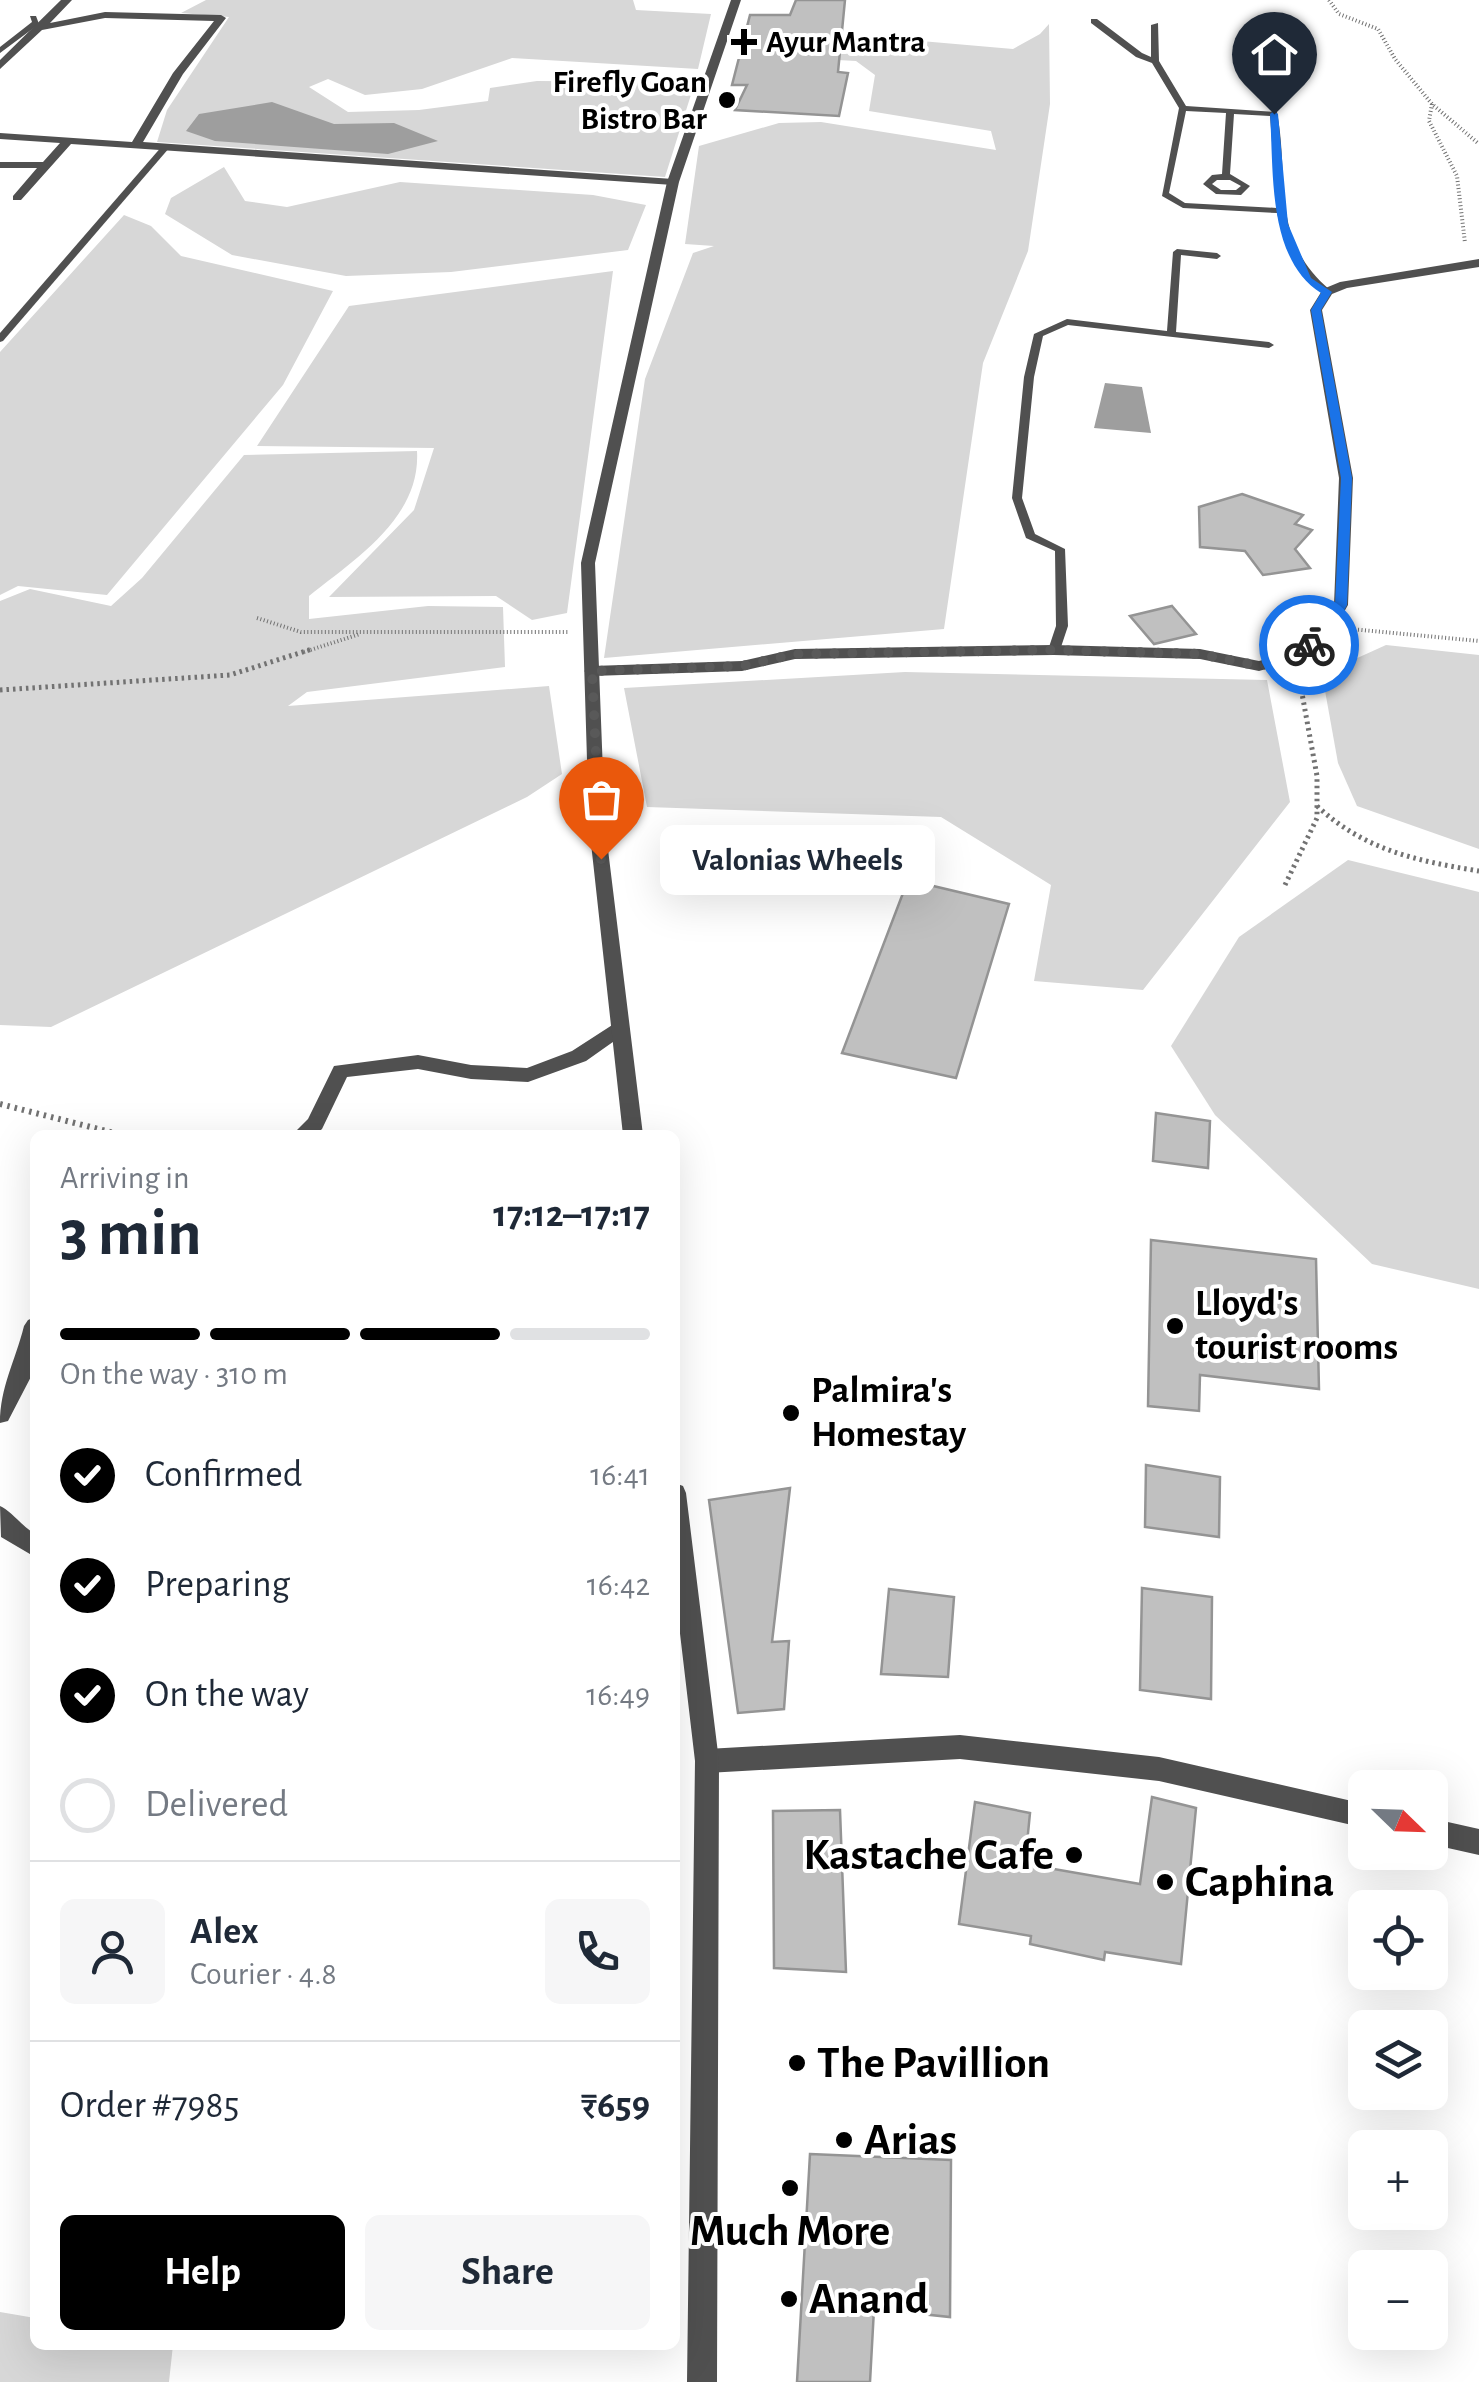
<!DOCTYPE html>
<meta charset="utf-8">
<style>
:root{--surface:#fff;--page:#f6f6f7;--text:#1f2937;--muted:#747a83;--line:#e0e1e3;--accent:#000}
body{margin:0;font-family:"Alegreya Sans",sans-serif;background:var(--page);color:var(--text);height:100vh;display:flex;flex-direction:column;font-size:38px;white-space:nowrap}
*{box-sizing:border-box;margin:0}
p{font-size:32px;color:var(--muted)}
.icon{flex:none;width:55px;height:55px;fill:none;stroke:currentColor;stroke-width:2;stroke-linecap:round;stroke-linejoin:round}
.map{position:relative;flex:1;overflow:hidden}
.sheet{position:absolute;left:30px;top:1130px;width:650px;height:1220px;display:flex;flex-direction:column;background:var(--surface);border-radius:15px;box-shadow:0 10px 40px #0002}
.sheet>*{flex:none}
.needle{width:65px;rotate:113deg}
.controls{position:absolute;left:1348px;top:1770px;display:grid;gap:20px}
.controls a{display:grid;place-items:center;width:100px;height:100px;border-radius:15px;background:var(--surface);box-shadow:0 10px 40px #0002;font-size:50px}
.pin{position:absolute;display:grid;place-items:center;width:85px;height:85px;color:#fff;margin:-102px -42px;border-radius:50% 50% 50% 0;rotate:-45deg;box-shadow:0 0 10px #0007}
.pin .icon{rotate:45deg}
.courier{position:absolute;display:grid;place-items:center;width:100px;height:100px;margin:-50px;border:8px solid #1a73e8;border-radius:50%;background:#fff;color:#222;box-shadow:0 2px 12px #0007}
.bubble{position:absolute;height:70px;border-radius:15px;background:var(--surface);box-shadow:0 10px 40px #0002;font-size:32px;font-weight:600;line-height:70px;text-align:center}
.head em{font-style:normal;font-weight:600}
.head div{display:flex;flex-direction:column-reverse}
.head{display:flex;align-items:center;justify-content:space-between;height:170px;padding:0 30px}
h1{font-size:65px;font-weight:600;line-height:75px}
.bar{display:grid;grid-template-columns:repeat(4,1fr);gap:15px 10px;align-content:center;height:120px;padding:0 30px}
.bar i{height:12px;border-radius:8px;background:var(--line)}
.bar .current{background:var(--accent)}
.bar p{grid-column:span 4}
.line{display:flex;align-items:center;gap:25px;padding:0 30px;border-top:2px solid var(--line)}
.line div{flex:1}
.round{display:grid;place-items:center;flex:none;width:105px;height:105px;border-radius:15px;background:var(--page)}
ol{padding:0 30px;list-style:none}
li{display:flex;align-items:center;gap:30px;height:110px}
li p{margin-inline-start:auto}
li .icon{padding:10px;border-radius:50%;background:var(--accent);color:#fff;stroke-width:4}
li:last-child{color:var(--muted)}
li i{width:55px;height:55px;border:5px solid var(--line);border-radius:50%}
.primary-button{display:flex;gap:20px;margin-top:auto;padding:20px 30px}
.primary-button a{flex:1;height:115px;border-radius:15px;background:var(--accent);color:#fff;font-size:40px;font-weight:600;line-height:115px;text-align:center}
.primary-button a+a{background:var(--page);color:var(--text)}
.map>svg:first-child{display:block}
</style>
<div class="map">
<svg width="1479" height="2382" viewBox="0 0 1479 2382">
<rect width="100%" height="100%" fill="#fff"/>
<g fill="#d7d7d7">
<polygon points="206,0 633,0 636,10 711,14 698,69 512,58 422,89 365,95 328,79 309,87 348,112 419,110 488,101 490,88 537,81 695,82 665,177 157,142 167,110 229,17 181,13"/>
<polygon points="1049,24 1050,104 1028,251 983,363 944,629 604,658 645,379 693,253 714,246 685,244 699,146 779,123 821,122 996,150 991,131 869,111 875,75 856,61 764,56 800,39 921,41 1013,49 1040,34"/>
<polygon points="224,167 245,201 287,207 400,182 593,195 646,205 628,250 451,272 346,276 232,255 165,214 171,198"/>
<polygon points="124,215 151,226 181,256 333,291 283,385 107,595 18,586 0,595 0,352"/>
<polygon points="613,271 567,613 532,620 496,596 329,597 414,510 434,448 257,446 349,306"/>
<path d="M417,451C421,518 355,559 309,596V619L428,606L503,607L505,667L307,692L288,706L549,686L562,774L527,797L51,1027L0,1025V601L30,589L111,606L142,578L244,455Z"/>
<polygon points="1386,645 1479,655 1479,849 1357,806 1338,763 1322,674"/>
<polygon points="905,672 1267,680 1290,802 1143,990 1034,981 1051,885 941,817 647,807 624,688"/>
<polygon points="1348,860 1479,892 1479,1289 1372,1264 1215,1115 1171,1046 1239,937"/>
<polygon points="0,2312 35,2318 35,2345 173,2345 169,2382 0,2382"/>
</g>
<g fill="#9e9e9e">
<polygon points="272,102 334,124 394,123 438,141 388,154 215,141 186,131 199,114"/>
<polygon points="1105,383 1142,387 1151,433 1094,428"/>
</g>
<g fill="#c0c0c0" stroke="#949494" stroke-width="2.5">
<polygon points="796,0 845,0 838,72 848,73 839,116 735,110 747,85 732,85 750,15 790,15"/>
<polygon points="1242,494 1303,515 1295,524 1312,530 1295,549 1310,568 1263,575 1245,551 1200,547 1199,507"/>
<polygon points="1172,606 1196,634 1154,644 1130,616"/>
<polygon points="908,880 1009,904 956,1078 842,1053"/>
<polygon points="1156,1113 1210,1121 1208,1168 1153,1161"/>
<polygon points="1151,1240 1316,1259 1319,1389 1200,1375 1199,1411 1148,1406"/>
<polygon points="1146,1465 1220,1477 1219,1537 1145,1527"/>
<polygon points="790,1488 772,1642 789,1641 784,1709 738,1713 709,1500"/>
<polygon points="1142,1588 1212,1597 1211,1699 1140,1690"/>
<polygon points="889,1589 954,1597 948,1677 881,1674"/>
<polygon points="1152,1797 1196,1808 1181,1964 1105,1952 1104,1960 1030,1944 1031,1936 959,1924 975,1802 1030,1813 1025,1864 1140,1884"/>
<polygon points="840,1810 846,1972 774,1968 773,1811"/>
<polygon points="810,2154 951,2160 950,2317 874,2309 870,2382 797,2382"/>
</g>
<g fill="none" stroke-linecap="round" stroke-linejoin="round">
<g stroke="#727272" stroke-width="4" stroke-dasharray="1 2.5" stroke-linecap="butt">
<polyline points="1329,0 1339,14 1378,29 1395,59 1432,104 1479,144"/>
<polyline points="1432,104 1429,121 1457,176 1465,243"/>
<polyline points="257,618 301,632 569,632"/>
<polyline points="1351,629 1479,641"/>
<polyline points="304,652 360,634"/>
</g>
<g stroke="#727272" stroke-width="5" stroke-dasharray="2.5 4" stroke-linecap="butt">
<polyline points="0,690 230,675 312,649"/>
<path d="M1317,806C1364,850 1417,861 1479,871"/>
<polyline points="1285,885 1317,818 1317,776 1299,677"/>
</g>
<polyline stroke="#727272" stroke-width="6" stroke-dasharray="2.5 5" stroke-linecap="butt" points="0,1104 122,1135"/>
<g fill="#505050" fill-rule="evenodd">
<polygon points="30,16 36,16 39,24 0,53 0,47 32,22"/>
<path d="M1091,19H1097L1142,53L1151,57V25L1158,23L1159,61L1186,106L1277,112C1290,181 1269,238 1330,290V294H1324C1297,271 1285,247 1277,213L1183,208L1162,196L1179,108L1152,63L1136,57L1091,23ZM1186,111L1226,113L1222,174L1212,175L1203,184L1216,194L1241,195L1250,186L1230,174L1234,114L1270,116L1277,208L1185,203L1169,193ZM1217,180H1230L1241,186L1236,190H1221L1212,184Z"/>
<path d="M1268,69L1287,74L1289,86L1264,89L1242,79L1247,72ZM1268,73L1280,77L1282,82L1265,85L1251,78Z"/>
<polygon points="163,145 170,147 3,341 0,342 0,333"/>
<polygon points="1177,249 1217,253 1221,256 1217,259 1181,255 1176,332 1269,342 1274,345 1269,348 1068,325 1043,336 1034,377 1022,498 1035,534 1065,549 1068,626 1060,650 1058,652 1050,652 1048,650 1056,626 1055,551 1026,538 1012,498 1024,377 1034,334 1067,319 1167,331 1173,252"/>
</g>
<g fill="#505050" fill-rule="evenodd">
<polygon points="61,0 72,0 50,23 105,12 221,15 226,18 183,74 143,142 673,179 679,182 673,185 71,144 21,200 13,200 13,196 37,168 0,168 0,162 43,162 60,143 0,139 0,133 132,142 173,73 214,21 105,18 42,30 0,69 0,60"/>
<polygon points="1479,259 1479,267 1347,288 1332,294 1322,310 1353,478 1348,605 1333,631 1302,659 1259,671 1200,659 1054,655 795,659 742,671 592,676 584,671 592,666 742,661 795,649 1054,645 1200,649 1259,661 1292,653 1322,625 1334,605 1339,478 1310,310 1323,289 1340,282"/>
<polygon points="620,1020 629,1027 627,1032 586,1061 528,1082 471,1079 418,1069 347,1077 322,1129 315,1135 292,1135 308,1119 334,1066 418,1055 471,1065 527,1068 572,1051"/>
<path d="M35,1317V1369L8,1421L0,1423C0,1387 15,1362 24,1326L28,1320Z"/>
<path d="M0,1506C9,1509 23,1527 35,1534V1557L1,1537Z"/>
<polygon points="960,1735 1159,1757 1365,1804 1365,1828 1159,1781 960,1759 707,1773 698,1770 695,1761 698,1752 707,1749"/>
<polygon points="1430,1818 1479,1829 1479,1855 1430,1844"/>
</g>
<g fill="#505050" fill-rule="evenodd">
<polygon points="731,0 741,0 679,182 595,563 605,825 643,1135 623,1135 589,825 581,563 667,182"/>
<polygon points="675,1483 683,1486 686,1493 719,1761 717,2382 687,2382 695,1761 675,1591"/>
</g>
</g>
<path fill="#1a73e8" d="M1274,111L1278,114L1288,224L1311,278L1332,292L1321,310L1352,478L1347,605L1333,631L1309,649L1303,645L1323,626L1335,605L1341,478L1311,310L1321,293C1267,259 1274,171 1270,114Z"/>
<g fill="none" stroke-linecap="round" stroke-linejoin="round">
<polyline stroke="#595959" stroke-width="10" stroke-dasharray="0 18" points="601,859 592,671 742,666 795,654 1054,650 1200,654 1259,666 1296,656 1309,645"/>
</g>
<g fill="#000" stroke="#fff" stroke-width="4">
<path d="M739 27h10v10h10v10h-10v10h-10v-10h-10v-10h10z"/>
<circle cx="727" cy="100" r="10"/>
<circle cx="1175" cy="1326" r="10"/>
<circle cx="791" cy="1413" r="10"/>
<circle cx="1074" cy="1855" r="10"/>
<circle cx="1165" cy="1882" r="10"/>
<circle cx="797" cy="2063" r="10"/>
<circle cx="844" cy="2140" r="10"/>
<circle cx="790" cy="2188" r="10"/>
<circle cx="789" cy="2299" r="10"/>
</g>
<g text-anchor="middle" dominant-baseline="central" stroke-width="8" stroke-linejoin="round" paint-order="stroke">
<g font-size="32" font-weight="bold" fill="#000" stroke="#fff" text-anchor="start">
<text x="766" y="42">Ayur Mantra</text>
<text x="707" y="82" text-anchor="end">Firefly Goan<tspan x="707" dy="37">Bistro Bar</tspan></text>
</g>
<g font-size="38" font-weight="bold" fill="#000" stroke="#fff" text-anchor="start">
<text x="1195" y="1304">Lloyd's<tspan x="1195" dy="44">tourist rooms</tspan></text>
<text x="811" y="1391">Palmira's<tspan x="811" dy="44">Homestay</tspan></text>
</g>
<g font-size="45" font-weight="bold" fill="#000" stroke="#fff" text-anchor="start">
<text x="1054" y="1855" text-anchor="end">Kastache Cafe</text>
<text x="1185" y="1882">Caphina</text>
<text x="817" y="2063">The Pavillion</text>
<text x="864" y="2140">Arias</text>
<text x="790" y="2231" text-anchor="middle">Much More</text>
<text x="809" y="2299">Anand</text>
</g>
</g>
</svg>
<div class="controls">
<a><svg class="needle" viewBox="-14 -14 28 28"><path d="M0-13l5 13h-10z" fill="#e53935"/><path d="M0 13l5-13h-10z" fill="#747a83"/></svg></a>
<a><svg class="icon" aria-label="locate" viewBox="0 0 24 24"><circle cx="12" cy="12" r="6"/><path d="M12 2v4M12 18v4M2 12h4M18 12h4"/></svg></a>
<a><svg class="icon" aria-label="layers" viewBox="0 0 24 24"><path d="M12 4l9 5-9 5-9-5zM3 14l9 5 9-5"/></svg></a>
<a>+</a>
<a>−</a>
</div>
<div class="pin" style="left:601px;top:859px;background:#ea580c"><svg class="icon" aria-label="bag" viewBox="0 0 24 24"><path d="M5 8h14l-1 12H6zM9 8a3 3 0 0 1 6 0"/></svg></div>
<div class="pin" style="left:1274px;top:114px;background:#1f2937"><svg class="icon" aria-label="home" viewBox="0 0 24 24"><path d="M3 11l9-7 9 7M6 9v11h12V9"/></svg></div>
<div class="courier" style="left:1309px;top:645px"><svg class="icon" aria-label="bike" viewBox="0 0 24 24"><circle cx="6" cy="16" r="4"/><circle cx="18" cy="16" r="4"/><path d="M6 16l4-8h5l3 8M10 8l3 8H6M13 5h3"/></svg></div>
<div class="bubble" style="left:660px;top:825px;width:275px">Valonias Wheels</div>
<section class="sheet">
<div class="head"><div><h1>3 min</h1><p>Arriving in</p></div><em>17:12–17:17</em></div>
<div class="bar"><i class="current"></i><i class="current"></i><i class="current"></i><i></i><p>On the way · 310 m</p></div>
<ol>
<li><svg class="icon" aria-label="check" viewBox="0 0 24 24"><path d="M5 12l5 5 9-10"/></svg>Confirmed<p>16:41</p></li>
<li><svg class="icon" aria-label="check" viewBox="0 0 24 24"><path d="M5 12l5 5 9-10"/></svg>Preparing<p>16:42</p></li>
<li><svg class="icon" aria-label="check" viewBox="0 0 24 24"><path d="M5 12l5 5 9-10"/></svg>On the way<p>16:49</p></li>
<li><i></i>Delivered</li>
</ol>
<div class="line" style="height:180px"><a class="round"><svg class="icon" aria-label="person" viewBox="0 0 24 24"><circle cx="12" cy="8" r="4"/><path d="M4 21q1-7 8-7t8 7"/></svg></a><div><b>Alex</b><p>Courier · 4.8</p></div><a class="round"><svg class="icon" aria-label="phone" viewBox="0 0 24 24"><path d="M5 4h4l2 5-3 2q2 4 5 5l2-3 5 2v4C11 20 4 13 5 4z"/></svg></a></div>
<div class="line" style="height:130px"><div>Order #7985</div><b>₹659</b></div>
<div class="primary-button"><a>Help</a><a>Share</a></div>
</section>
</div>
